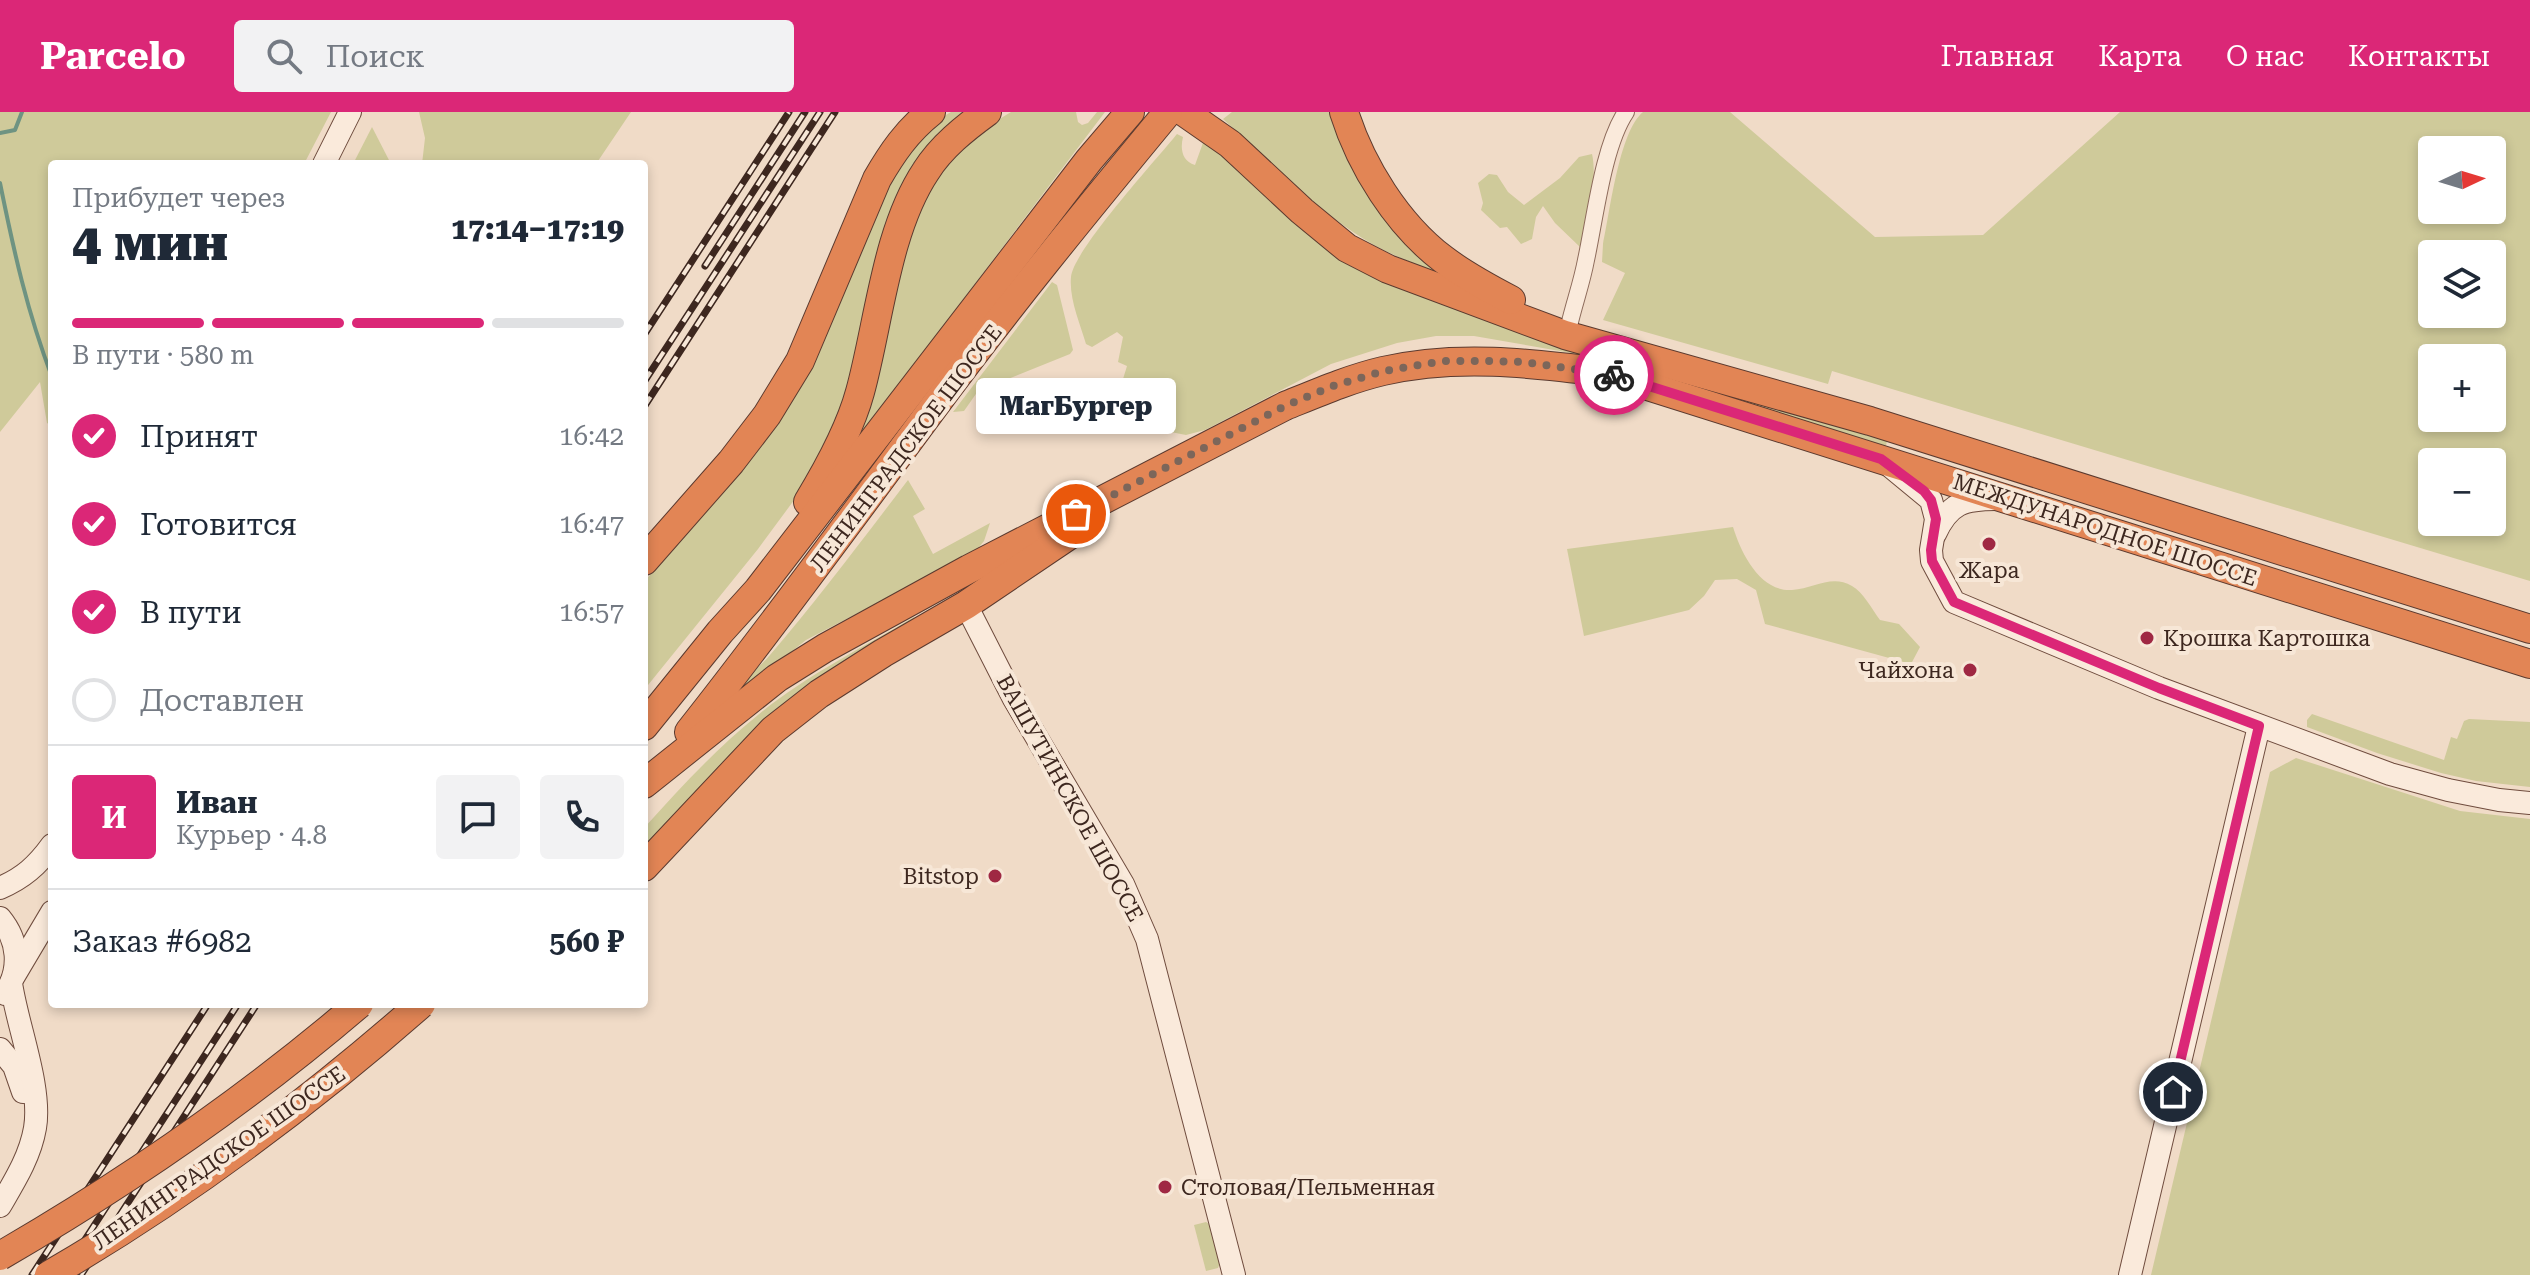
<!DOCTYPE html>
<html lang="ru">
<meta charset="utf-8">
<style>
:root{--surface:#fff;--page:#f2f2f3;--text:#1f2937;--muted:#747a83;--line:#e0e1e3;--accent:#db2777}
body{margin:0;font-family:"Roboto Serif",serif;background:var(--page);color:var(--text);height:100vh;display:flex;flex-direction:column;font-size:30px;white-space:nowrap}
*{box-sizing:border-box;margin:0}
p{font-size:26px;color:var(--muted)}
.icon{flex:none;width:44px;height:44px;fill:none;stroke:currentColor;stroke-width:2;stroke-linecap:round;stroke-linejoin:round}
.map{position:relative;flex:1;overflow:hidden}
.sheet{position:absolute;left:48px;top:48px;width:600px;height:848px;display:flex;flex-direction:column;background:var(--surface);border-radius:8px;box-shadow:0 4px 12px #0003}
.sheet>*{flex:none}
.needle{width:52px;rotate:86deg}
.controls{position:absolute;left:2418px;top:24px;display:grid;gap:16px}
.controls a{display:grid;place-items:center;width:88px;height:88px;border-radius:8px;background:var(--surface);box-shadow:0 4px 12px #0003;font-size:40px}
.pin{position:absolute;display:grid;place-items:center;width:68px;height:68px;color:#fff;margin:-34px;border:4px solid #fff;border-radius:50%;box-shadow:0 2px 8px #0007}
.courier{position:absolute;display:grid;place-items:center;width:80px;height:80px;margin:-40px;border:6px solid #db2777;border-radius:50%;background:#fff;color:#222;box-shadow:0 2px 10px #0007}
.bubble{position:absolute;height:56px;border-radius:8px;background:var(--surface);box-shadow:0 4px 12px #0003;font-size:26px;font-weight:800;line-height:56px;text-align:center}
.summary em{font-style:normal;font-weight:800}
.summary div{display:flex;flex-direction:column-reverse}
.summary{display:flex;align-items:center;justify-content:space-between;height:136px;padding:0 24px}
h1{font-size:52px;font-weight:800;line-height:60px}
.bar{display:grid;grid-template-columns:repeat(4,1fr);gap:12px 8px;align-content:center;height:96px;padding:0 24px}
.bar i{height:10px;border-radius:6px;background:var(--line)}
.bar .on{background:var(--accent)}
.bar p{grid-column:span 4}
.line{display:flex;align-items:center;gap:20px;padding:0 24px;border-top:2px solid var(--line)}
.line div{flex:1}
.round{display:grid;place-items:center;flex:none;width:84px;height:84px;border-radius:8px;background:var(--page)}
ol{padding:0 24px;list-style:none}
li{display:flex;align-items:center;gap:24px;height:88px}
li p{margin-inline-start:auto}
li .icon{padding:8px;border-radius:50%;background:var(--accent);color:#fff;stroke-width:4}
li:last-child{color:var(--muted)}
li i{width:44px;height:44px;border:4px solid var(--line);border-radius:50%}
header{display:flex;align-items:center;gap:48px;box-sizing:border-box;height:112px;padding:0 40px;background:var(--accent);color:#fff}
header strong{font-size:38px}
nav{display:flex;gap:44px;margin-inline-start:auto;font-size:28px}
.search{width:560px;height:72px;background:var(--page);display:flex;align-items:center;gap:20px;box-sizing:border-box;padding:0 28px;border-radius:8px;color:var(--muted);font-size:30px}
.map>svg:first-child{display:block}
</style>
<header>
<strong>Parcelo</strong>
<div class="search"><svg class="icon" aria-label="search" viewBox="0 0 24 24"><circle cx="10" cy="10" r="6"/><path d="M15 15l6 6"/></svg>Поиск</div>
<nav><a>Главная</a><a>Карта</a><a>О нас</a><a>Контакты</a></nav>
</header>
<div class="map">
<svg width="2530" height="1163" viewBox="0 0 2530 1163">
<rect width="100%" height="100%" fill="#f0dbc7"/>
<g fill="#cfca9a" fill-rule="evenodd">
<polygon points="0,0 331,0 304,52 52,52 52,314 47,311 40,270 0,320"/>
<polygon points="419,0 631,0 596,52 422,52 425,26"/>
<polygon points="951,0 964,0 933,28 847,285 826,336 800,380 758,437 644,578 644,470 750,345 899,52 939,7"/>
<polygon points="1011,0 1076,0 1078,10 1082,13 1088,11 1097,0 1105,0 853,333 900,160 913,114 925,87 938,64 975,22"/>
<path d="M1232,0H1333L1458,170C1423,155 1385,142 1353,120C1306,88 1265,45 1223,7Z"/>
<path d="M1643,0H1730L1875,125L1983,123L2120,0H2530V469L1832,259L1828,272L1603,208L1625,161L1602,150L1603,132C1610,100 1619,20 1643,0ZM2432,38H2492V98H2432ZM2432,142H2492V202H2432ZM2432,246H2492V306H2432ZM2432,350H2492V410H2432Z"/>
<polygon points="372,15 391,52 353,52"/>
<path d="M1177,22L1183,25C1180,37 1182,49 1195,53L1204,28L1230,48L1263,81L1594,245L1474,224H1436L1397,231L1331,252L1205,318L1186,323L1114,309L1105,300L1118,295L1119,280L1127,254L1118,250L1123,225L1117,220L1092,235L1086,232C1080,211 1069,187 1071,165C1073,139 1156,48 1177,22Z"/>
<path d="M1592,42C1597,61 1591,119 1580,135L1555,111L1543,94L1536,105L1532,127L1521,132L1507,115L1500,116L1481,98L1483,91L1478,71L1489,62L1497,63L1508,80L1524,93L1560,66L1579,45Z"/>
<polygon points="1052,170 1057,173 1073,238 1070,242 978,279 964,299 953,300"/>
<polygon points="1716,274 1887,329 1886,334 1714,281"/>
<path d="M908,368L925,397L913,404L933,442L990,411L984,429L975,440L806,528L740,581C743,567 761,554 770,543C818,487 863,427 908,368Z"/>
<path d="M1733,415C1741,441 1760,480 1792,478C1814,477 1831,462 1852,474C1863,480 1872,497 1880,508L1899,512L1920,535L1911,552L1765,512L1756,478L1737,467L1715,468L1704,484L1689,498L1584,524L1567,437Z"/>
<path d="M914,505L918,512L644,736V716C680,676 716,637 758,603C805,564 862,536 914,505Z"/>
<polygon points="2312,602 2444,648 2451,625 2457,627 2464,609 2469,607 2530,610 2530,675 2476,669 2441,661 2377,641 2307,615 2307,608"/>
<polygon points="2296,646 2460,699 2530,707 2530,1163 2151,1163 2270,660"/>
<polygon points="1206,1110 1209,1112 1220,1151 1218,1156 1206,1159 1194,1113"/>
</g>
<g fill="none" stroke-linecap="round" stroke-linejoin="round">
<g stroke="#6e9382" stroke-width="4">
<polyline points="0,21 15,18 22,0"/>
<path d="M0,71C14,140 27,199 52,265"/>
</g>
<g stroke="#8d6b5b" stroke-width="18">
<path id="street" d="M1569,214C1574,192 1582,170 1586,148C1595,107 1603,34 1626,0"/>
</g>
<g stroke="#6f4c3e" stroke-width="24">
<g id="secondary">
<polyline points="324,52 350,0"/>
<polyline points="1891,355 1931,388 1936,407 1931,438 1932,449 1954,490 2159,576 2390,662 2448,678 2499,688 2530,691"/>
<path d="M1935,422C1949,391 1964,387 1996,387"/>
<polyline points="966,493 1014,587 1123,772 1147,827 1234,1163"/>
<path d="M0,776C23,766 37,754 52,733"/>
<path d="M0,806C19,829 21,857 5,882"/>
<polyline points="14,864 52,800"/>
<polyline points="0,937 14,954 23,980"/>
<path d="M0,1094C14,1070 30,1045 35,1016C42,975 17,913 11,871"/>
<polyline points="2130,1163 2259,614"/>
</g>
</g>
<g stroke="#5b3a2f" stroke-width="30">
<g id="highway">
<polyline points="1184,0 1230,32 1302,99 1347,136 1388,157 1565,223 1870,309 2530,517"/>
<path d="M1344,0C1361,54 1397,112 1443,147C1464,163 1488,176 1511,188"/>
<path d="M808,390C828,357 850,317 860,280C879,211 886,119 926,59C941,35 965,16 987,0"/>
<path d="M644,449L731,350L767,303L800,249L877,67C892,41 907,19 931,0"/>
<polyline points="644,614 720,520 758,478 1089,48 1130,0"/>
<path d="M689,620C772,515 851,407 930,300C1006,197 1087,98 1168,0"/>
<path d="M644,672L777,566L825,536L969,457L1285,294C1317,281 1349,267 1383,259C1456,242 1530,251 1603,260L2530,552"/>
<polyline points="644,755 773,618 819,582 883,541 966,493 1074,420"/>
</g>
</g>
<use href="#street" stroke="#faeadb" stroke-width="16"/>
<use href="#secondary" stroke="#faeadb" stroke-width="22"/>
<use href="#highway" stroke="#e28555" stroke-width="28"/>
<g stroke="#3d271f" stroke-width="7">
<g id="rail">
<polyline points="705,154 805,0"/>
<polyline points="644,223 789,0"/>
<polyline points="644,270 820,0"/>
<polyline points="644,295 835,0"/>
<polyline points="32,1163 208,892"/>
<polyline points="62,1163 238,892"/>
<polyline points="81,1163 257,892"/>
</g>
</g>
<use href="#rail" stroke="#f7e7d7" stroke-width="4" stroke-dasharray="12" stroke-linecap="butt"/>
<g stroke="#5b3a2f" stroke-width="30" stroke-linecap="butt">
<g id="highway-bridge">
<path d="M0,1144C126,1071 248,987 359,892"/>
<path d="M49,1163C182,1086 306,993 421,892"/>
</g>
</g>
<use href="#highway-bridge" stroke="#e28555" stroke-width="28"/>
</g>
<g fill="none" stroke-linecap="round" stroke-linejoin="round">
<polyline stroke="#7c665a" stroke-width="8" stroke-dasharray="0 14.4" points="1076,402 1285,294 1333,274 1384,259 1443,249 1490,249 1524,250 1614,263"/>
<polyline stroke="#db2777" stroke-width="10" points="1614,263 1881,347 1924,379 1931,388 1936,407 1931,438 1932,449 1954,490 2159,576 2259,614 2173,980"/>
</g>
<g fill="#9f2843" stroke="#f7e7d7" stroke-width="3">
<circle cx="1989" cy="432" r="8"/>
<circle cx="2147" cy="526" r="8"/>
<circle cx="1970" cy="558" r="8"/>
<circle cx="995" cy="764" r="8"/>
<circle cx="1165" cy="1075" r="8"/>
</g>
<g text-anchor="middle" dominant-baseline="central" stroke-width="8" stroke-linejoin="round" paint-order="stroke">
<g font-size="22" fill="#3d271f" stroke="#f7e7d7">
<text transform="translate(906 336) rotate(-53)">ЛЕНИНГРАДСКОЕ ШОССЕ</text>
<text transform="translate(2105 418) rotate(18)">МЕЖДУНАРОДНОЕ ШОССЕ</text>
<text transform="translate(1070 686) rotate(61)">ВАШУТИНСКОЕ ШОССЕ</text>
<text transform="translate(219 1046) rotate(-35)">ЛЕНИНГРАДСКОЕ ШОССЕ</text>
</g>
<g font-size="22" fill="#3d271f" stroke="#f7e7d7" text-anchor="start">
<text x="1989" y="458" text-anchor="middle">Жара</text>
<text x="2163" y="526">Крошка Картошка</text>
<text x="1954" y="558" text-anchor="end">Чайхона</text>
<text x="979" y="764" text-anchor="end">Bitstop</text>
<text x="1181" y="1075">Столовая/Пельменная</text>
</g>
</g>
</svg>
<div class="controls">
<a><svg class="needle" viewBox="-14 -14 28 28"><path d="M0-13l5 13h-10z" fill="#e53935"/><path d="M0 13l5-13h-10z" fill="#747a83"/></svg></a>
<a><svg class="icon" aria-label="layers" viewBox="0 0 24 24"><path d="M12 4l9 5-9 5-9-5zM3 14l9 5 9-5"/></svg></a>
<a>+</a>
<a>−</a>
</div>
<div class="pin" style="left:1076px;top:402px;background:#ea580c"><svg class="icon" aria-label="bag" viewBox="0 0 24 24"><path d="M5 8h14l-1 12H6zM9 8a3 3 0 0 1 6 0"/></svg></div>
<div class="pin" style="left:2173px;top:980px;background:#1f2937"><svg class="icon" aria-label="home" viewBox="0 0 24 24"><path d="M3 11l9-7 9 7M6 9v11h12V9"/></svg></div>
<div class="courier" style="left:1614px;top:263px"><svg class="icon" aria-label="bike" viewBox="0 0 24 24"><circle cx="6" cy="16" r="4"/><circle cx="18" cy="16" r="4"/><path d="M6 16l4-8h5l3 8M10 8l3 8H6M13 5h3"/></svg></div>
<div class="bubble" style="left:976px;top:266px;width:200px">МагБургер</div>
<section class="sheet">
<div class="summary"><div><h1>4 мин</h1><p>Прибудет через</p></div><em>17:14–17:19</em></div>
<div class="bar"><i class="on"></i><i class="on"></i><i class="on"></i><i></i><p>В пути · 580 m</p></div>
<ol>
<li><svg class="icon" aria-label="check" viewBox="0 0 24 24"><path d="M5 12l5 5 9-10"/></svg>Принят<p>16:42</p></li>
<li><svg class="icon" aria-label="check" viewBox="0 0 24 24"><path d="M5 12l5 5 9-10"/></svg>Готовится<p>16:47</p></li>
<li><svg class="icon" aria-label="check" viewBox="0 0 24 24"><path d="M5 12l5 5 9-10"/></svg>В пути<p>16:57</p></li>
<li><i></i>Доставлен</li>
</ol>
<div class="line" style="height:144px"><b class="round" style="background:var(--accent);color:#fff">И</b><div><b>Иван</b><p>Курьер · 4.8</p></div><a class="round"><svg class="icon" aria-label="chat" viewBox="0 0 24 24"><path d="M4 5h16v11H9l-5 4z"/></svg></a><a class="round"><svg class="icon" aria-label="phone" viewBox="0 0 24 24"><path d="M5 4h4l2 5-3 2q2 4 5 5l2-3 5 2v4C11 20 4 13 5 4z"/></svg></a></div>
<div class="line" style="height:104px"><div>Заказ #6982</div><b>560 ₽</b></div>
</section>
</div>
